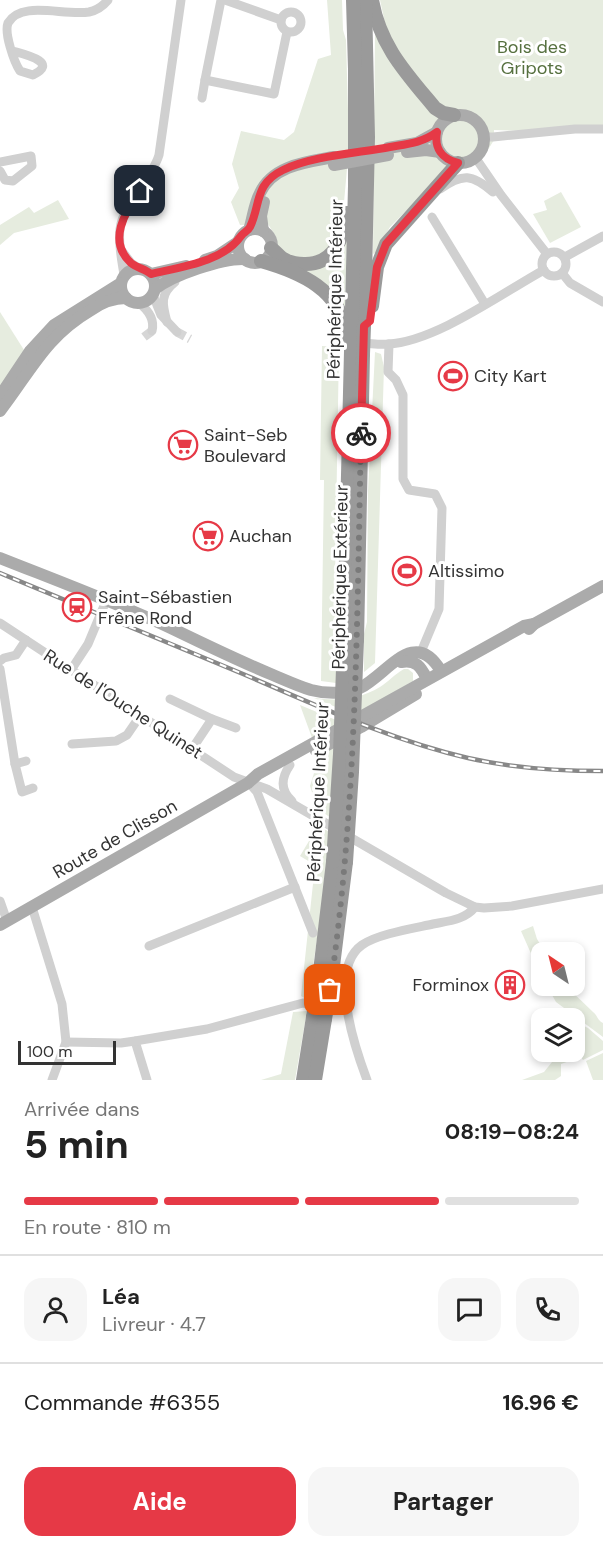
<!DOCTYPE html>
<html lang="fr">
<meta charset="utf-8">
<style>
:root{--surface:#fff;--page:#f6f6f6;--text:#222;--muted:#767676;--line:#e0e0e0;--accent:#e63946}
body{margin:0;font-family:"DM Sans",sans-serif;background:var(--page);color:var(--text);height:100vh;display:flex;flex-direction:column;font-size:22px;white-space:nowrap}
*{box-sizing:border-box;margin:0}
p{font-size:20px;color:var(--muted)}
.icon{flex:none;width:33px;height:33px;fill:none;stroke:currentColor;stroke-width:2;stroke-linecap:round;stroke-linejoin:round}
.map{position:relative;height:1080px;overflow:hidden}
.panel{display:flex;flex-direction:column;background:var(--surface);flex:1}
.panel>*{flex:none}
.needle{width:39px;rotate:325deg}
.tools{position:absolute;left:531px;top:942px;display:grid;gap:12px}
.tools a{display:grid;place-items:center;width:54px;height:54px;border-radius:12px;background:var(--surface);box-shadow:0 3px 9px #0003;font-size:30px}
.scale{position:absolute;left:18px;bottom:15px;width:98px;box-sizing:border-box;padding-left:6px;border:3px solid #333;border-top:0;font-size:16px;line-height:21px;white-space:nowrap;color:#333;-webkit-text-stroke:4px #fff;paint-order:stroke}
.pin{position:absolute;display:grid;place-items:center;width:51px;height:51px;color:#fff;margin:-26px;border-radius:12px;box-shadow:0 3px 9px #0006}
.courier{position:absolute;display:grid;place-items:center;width:60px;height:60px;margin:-30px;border:4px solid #e63946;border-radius:50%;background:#fff;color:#222;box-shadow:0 2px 8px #0007}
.headline em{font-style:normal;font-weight:700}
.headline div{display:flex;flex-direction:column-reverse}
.headline{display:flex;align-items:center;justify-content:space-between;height:102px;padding:0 24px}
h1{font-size:39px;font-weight:700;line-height:45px}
.bar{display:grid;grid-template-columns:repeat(4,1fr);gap:9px 6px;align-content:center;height:72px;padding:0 24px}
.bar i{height:8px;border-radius:4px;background:var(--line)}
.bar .selected{background:var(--accent)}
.bar p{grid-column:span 4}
.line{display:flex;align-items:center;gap:15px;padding:0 24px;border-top:2px solid var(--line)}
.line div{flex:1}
.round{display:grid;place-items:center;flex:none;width:63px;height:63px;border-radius:18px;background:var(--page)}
.action{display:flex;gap:12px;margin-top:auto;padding:12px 24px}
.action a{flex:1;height:69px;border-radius:18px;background:var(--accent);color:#fff;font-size:24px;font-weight:700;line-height:69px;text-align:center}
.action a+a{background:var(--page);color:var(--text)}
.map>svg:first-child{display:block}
</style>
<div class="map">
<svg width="603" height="1080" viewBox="0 0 603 1080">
<rect width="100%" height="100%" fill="#fff"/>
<g fill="#e6ecdf">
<polygon points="327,0 342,0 343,30 346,40 349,146 342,225 347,240 345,310 278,248 276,237 268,224 240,225 231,202 239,188 232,164 241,131 284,140 294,132 318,59 331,55"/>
<polygon points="380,0 603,0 603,126 528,131 494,130 494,140 486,153 466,166 457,168 441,176 390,227 375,253 373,254 375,32 385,23"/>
<polygon points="561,192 581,227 550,243 533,214 547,210 544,201"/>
<polygon points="58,200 69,219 14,233 0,245 0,225 29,207 34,213"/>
<polygon points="0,312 24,350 0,387"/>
<polygon points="322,346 339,347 335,581 337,619 336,683 321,681 324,480 320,480"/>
<polygon points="375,352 381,354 384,367 375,663 364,672 364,634 367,622 368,491"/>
<path d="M404,669H408L413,673V681L355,715L314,698C338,701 358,700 380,687C388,682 395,674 404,669Z"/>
<polygon points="300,705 336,720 331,818 317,808 310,786 319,757"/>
<polygon points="318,826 330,832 322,905 308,1000 301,996 315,865 300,856"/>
<polygon points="533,926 537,939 545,952 542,952 541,976 521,931"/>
<path d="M547,986H566C575,995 584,1003 593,1012C598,1016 597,1020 603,1023V1037L556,1002Z"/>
<polygon points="307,1011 295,1080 261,1080 281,1074 293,1012"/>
<polygon points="580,1024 588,1028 603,1041 603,1050 583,1060 581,1057 561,1064 561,1076 555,1080 522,1080 544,1072 560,1052 574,1052 575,1032"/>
<polygon points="603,1053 603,1080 593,1080 586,1061"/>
</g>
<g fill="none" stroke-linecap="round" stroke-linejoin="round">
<g stroke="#d6d6d6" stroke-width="9" stroke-dasharray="9 4.5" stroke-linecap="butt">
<polyline points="177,332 190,339"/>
<polyline points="144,337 152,331"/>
</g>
<g stroke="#d0d0d0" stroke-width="9">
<polyline points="221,0 205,80 274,94 287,32"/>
<polyline points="225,0 281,20"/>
<circle cx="291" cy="22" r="10"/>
<path d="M13,51C23,54 60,62 33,75L20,71C14,62 4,33 8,23C21,0 63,16 89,12C98,10 103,6 108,0"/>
<polyline points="202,98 205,80"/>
<polyline points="484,137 493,137 575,129 603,129"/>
<polyline points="475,157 501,195 547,254"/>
<polyline points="0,162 31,156 32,166 13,181 5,180 0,171"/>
<path d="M440,189C463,173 472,174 493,192"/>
<polyline points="432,217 485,304"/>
<polyline points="122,251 131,263 140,269"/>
<circle cx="554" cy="264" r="12"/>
<polyline points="565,257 603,236"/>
<polyline points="562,273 570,283 603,302"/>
<path d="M124,275C122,261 118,244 120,229C123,203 151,181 159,155L181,0"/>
<polyline points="153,295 161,315 177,332"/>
<path d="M139,303C148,310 155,319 152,331"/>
<path d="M167,322C162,304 160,294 175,282"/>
<path d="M360,343C370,343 379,345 388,344C435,342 502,293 544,270"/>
<polyline points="389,344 388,372 396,380 403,395 403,479 409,490 435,494 442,508 439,609 421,652"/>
<polyline points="0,623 234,777 267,789 446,893 475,907 484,908 512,906 603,889"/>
<polyline points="0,661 4,658 16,655 26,640"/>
<polyline points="0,669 15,764 26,761"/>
<polyline points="71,670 88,644 106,601"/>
<polyline points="170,699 212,719"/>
<polyline points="72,744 116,741 127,735 140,716"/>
<polyline points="192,749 212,719 236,728"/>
<polyline points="15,764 22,792 33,788"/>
<path d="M290,765C281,778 280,790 292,801"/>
<polyline points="250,784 257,792 313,933"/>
<polyline points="0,901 7,921"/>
<polyline points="32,907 62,1004 66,1042 52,1080"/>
<polyline points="149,946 295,887"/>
<polyline points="135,1041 147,1080"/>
<polyline points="66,1042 121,1043 135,1041 207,1029 303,1003 347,1010"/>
<path d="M367,1080C355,1048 328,969 362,945C377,934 415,928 433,924C448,921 465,920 475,907"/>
</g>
<g stroke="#ababab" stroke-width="12">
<circle cx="460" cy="139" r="24"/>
<polyline points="388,148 417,143 437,132"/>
<polyline points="407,152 426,150 440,152"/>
<circle cx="255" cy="246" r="17"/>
<path d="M249,230C253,218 254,204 260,193C273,165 307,162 334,157"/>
<polyline points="263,231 261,216 264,202"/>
<polyline points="205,260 217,256 238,242"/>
<circle cx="138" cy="286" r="17"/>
<polyline points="151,274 186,266"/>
<path d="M155,289C173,275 222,258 245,259"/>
<polyline points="0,396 30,351 54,325 121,283"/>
<path d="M0,411C31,371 45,337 91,310C101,303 113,298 126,298"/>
<path d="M0,558C58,581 117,603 173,629C206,645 239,661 273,675C285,680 298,686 311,690C326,694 346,694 360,688C388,674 414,626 441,671"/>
<polyline points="529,629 534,624 603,586"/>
<path d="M401,662C416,659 421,667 427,679"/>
<polyline points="316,751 361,727 416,694"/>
<polyline points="0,925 248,783 258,774 524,626 534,624"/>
</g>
<g stroke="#9a9a9a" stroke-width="14">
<path d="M372,0C380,46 406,73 435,108L443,113L454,115"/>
<path d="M271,248C275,251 278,255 282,258C288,262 297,264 304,264C334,265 344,237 347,213"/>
<path d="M261,261C300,272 342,290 346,335"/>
<polyline points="372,306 377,267 386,244 458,163"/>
<polyline points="364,326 368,137 365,0"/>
<polyline points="344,640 355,186 355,69 353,0"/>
<polyline points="357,640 363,354"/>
<polyline points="318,988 333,862"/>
<polyline points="330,990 346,862"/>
<polyline points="303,1080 313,1017"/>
<polyline points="315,1080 325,1019"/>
</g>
<g stroke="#888" stroke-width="4.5">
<path id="rail" d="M0,573C81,607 162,640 243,674C316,705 390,740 468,758C512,768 557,771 603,771"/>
</g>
<use href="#rail" stroke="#fff" stroke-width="2" stroke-dasharray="7" stroke-linecap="butt"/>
<polyline stroke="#ababab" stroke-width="12" points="334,165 388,155"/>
<g stroke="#9a9a9a" stroke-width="14">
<polyline points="363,354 364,326"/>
<polyline points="333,862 340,754 344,640"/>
<polyline points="346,862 352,772 357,640"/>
<polyline points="313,1017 318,988"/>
<polyline points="325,1019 330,990"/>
</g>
</g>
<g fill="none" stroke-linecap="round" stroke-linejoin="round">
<path stroke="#7a7a7a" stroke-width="6" stroke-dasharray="0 10.8" d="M330,990C357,805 357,619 361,433"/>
<path stroke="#e63946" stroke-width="8" d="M140,191C125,212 107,241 131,263C137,268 145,269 151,274C181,267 223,262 241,236C244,232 248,231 250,227C261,204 254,184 283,170C311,156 358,153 390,147C407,144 422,143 437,132C434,148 442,159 458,163L386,244L377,267L370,321L364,326L361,433"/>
</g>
<defs>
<g id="stadium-ring" transform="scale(1.5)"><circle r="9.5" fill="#fff" stroke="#e63946" stroke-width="1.5"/><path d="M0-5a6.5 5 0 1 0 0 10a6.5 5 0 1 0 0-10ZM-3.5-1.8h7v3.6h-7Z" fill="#e63946"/></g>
<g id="supermarket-ring" transform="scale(1.5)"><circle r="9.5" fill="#fff" stroke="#e63946" stroke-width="1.5"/><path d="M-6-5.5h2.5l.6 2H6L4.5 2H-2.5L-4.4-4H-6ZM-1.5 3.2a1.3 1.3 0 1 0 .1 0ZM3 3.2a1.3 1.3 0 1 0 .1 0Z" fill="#e63946"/></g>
<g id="station-ring" transform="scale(1.5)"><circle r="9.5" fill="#fff" stroke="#e63946" stroke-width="1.5"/><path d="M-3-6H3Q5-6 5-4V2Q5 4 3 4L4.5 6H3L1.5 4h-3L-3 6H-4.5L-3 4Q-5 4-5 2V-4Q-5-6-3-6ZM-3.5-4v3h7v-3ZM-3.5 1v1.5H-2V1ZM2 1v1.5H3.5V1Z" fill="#e63946"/></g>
<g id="building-ring" transform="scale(1.5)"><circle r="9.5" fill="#fff" stroke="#e63946" stroke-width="1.5"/><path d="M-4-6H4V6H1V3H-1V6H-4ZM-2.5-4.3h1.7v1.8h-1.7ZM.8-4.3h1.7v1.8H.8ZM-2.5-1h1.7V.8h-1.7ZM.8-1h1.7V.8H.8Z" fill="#e63946"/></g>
</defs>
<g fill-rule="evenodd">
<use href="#stadium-ring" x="453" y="376"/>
<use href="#supermarket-ring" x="183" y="445"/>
<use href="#supermarket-ring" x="208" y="536"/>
<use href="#stadium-ring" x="407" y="571"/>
<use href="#station-ring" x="77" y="607"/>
<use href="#building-ring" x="510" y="985"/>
</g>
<g text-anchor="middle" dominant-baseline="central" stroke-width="6" stroke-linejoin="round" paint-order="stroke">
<g font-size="18" fill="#56703f" stroke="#fff">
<text x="532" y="47">Bois des<tspan x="532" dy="21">Gripots</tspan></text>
</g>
<g font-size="18" fill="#333" stroke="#fff">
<text transform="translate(335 289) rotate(-89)">Périphérique Intérieur</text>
<text transform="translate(340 577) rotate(-89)">Périphérique Extérieur</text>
<text transform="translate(123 704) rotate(33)">Rue de l'Ouche Quinet</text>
<text transform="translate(318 792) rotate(-87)">Périphérique Intérieur</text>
<text transform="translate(115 839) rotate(-30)">Route de Clisson</text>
</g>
<g font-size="18" fill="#333" stroke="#fff" text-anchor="start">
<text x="474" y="376">City Kart</text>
<text x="204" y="435">Saint-Seb<tspan x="204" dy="21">Boulevard</tspan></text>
<text x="229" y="536">Auchan</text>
<text x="428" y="571">Altissimo</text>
<text x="98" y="597">Saint-Sébastien<tspan x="98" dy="21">Frêne Rond</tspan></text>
<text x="489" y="985" text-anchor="end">Forminox</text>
</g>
</g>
</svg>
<div class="tools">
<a><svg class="needle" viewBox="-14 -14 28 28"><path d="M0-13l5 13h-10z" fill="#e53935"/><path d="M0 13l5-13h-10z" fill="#767676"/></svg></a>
<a><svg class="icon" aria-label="layers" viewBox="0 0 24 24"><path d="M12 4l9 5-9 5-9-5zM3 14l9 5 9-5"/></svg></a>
</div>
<div class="scale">100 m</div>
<div class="pin" style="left:330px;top:990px;background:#ea580c"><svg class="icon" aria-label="bag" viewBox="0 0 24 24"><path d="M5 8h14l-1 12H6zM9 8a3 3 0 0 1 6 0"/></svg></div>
<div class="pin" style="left:140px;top:191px;background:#1f2937"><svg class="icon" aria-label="home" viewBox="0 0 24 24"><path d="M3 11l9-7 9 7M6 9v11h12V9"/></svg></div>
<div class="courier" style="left:361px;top:433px"><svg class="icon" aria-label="bike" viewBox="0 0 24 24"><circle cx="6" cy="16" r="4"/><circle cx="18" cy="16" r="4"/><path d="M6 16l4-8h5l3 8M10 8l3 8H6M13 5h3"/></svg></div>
</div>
<section class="panel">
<div class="headline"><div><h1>5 min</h1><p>Arrivée dans</p></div><em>08:19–08:24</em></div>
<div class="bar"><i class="selected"></i><i class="selected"></i><i class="selected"></i><i></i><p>En route · 810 m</p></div>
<div class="line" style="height:108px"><a class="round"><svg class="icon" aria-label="person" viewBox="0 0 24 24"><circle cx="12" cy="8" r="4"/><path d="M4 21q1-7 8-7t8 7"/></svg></a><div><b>Léa</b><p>Livreur · 4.7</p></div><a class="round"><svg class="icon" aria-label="chat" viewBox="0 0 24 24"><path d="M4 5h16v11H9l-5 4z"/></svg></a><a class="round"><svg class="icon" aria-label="phone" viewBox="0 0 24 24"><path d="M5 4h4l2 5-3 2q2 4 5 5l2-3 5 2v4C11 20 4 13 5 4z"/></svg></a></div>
<div class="line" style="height:78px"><div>Commande #6355</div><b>16.96 €</b></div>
<div class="action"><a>Aide</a><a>Partager</a></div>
</section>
